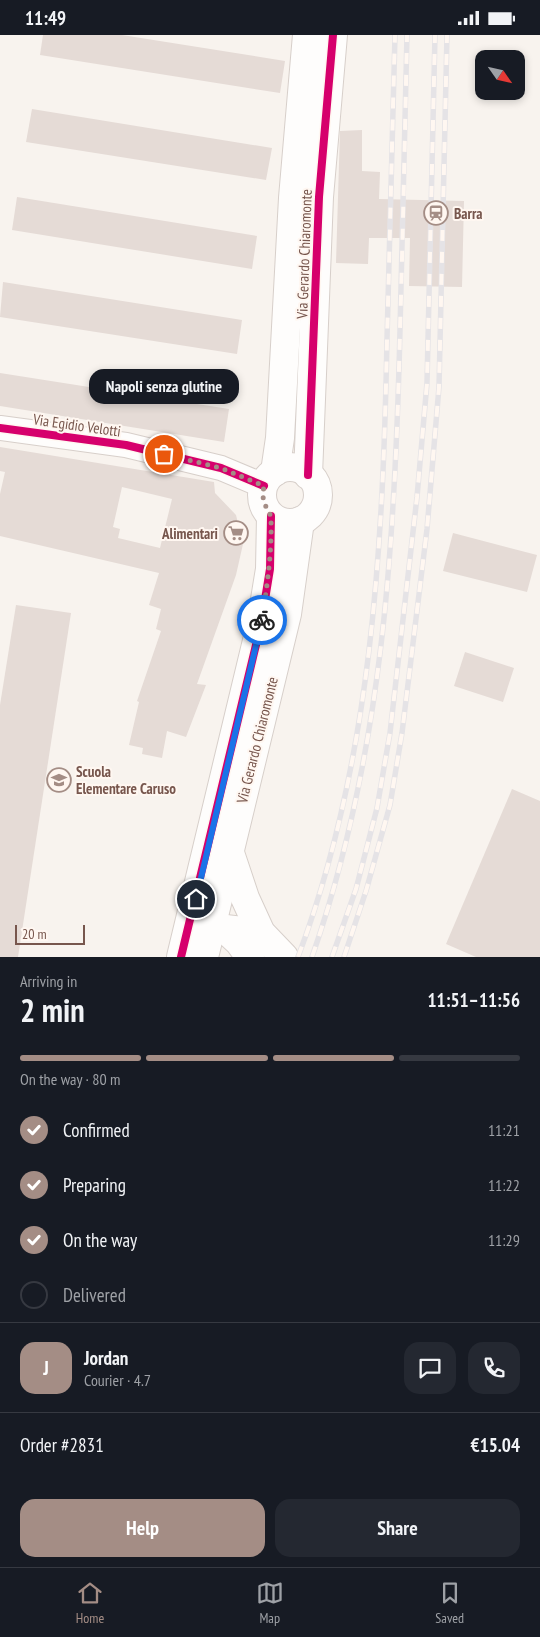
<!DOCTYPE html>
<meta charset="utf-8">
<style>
:root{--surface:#171b24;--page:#242831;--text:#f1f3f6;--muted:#9ea1a6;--line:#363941;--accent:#a48d85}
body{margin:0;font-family:"PT Sans Narrow",sans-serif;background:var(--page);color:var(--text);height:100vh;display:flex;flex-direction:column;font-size:19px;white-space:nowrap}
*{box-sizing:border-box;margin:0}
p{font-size:16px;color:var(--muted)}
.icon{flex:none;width:28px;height:28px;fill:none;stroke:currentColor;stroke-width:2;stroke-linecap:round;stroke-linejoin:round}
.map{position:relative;height:922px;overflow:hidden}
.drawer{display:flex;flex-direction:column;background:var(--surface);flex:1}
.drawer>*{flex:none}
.needle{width:32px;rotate:124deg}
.tools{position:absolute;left:475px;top:15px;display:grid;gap:10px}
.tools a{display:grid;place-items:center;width:50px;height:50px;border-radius:10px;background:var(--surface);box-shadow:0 2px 8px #0003;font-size:25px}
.scale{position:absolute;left:15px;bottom:12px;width:70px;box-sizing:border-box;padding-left:5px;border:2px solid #77564d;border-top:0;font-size:14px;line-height:18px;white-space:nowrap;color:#77564d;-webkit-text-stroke:4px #fff7f1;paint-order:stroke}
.pin{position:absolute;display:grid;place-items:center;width:42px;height:42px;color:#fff;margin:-21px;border:2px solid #fff;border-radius:50%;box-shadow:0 1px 5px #0007}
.courier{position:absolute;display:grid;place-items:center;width:50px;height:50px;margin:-25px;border:4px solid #1a73e8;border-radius:50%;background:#fff;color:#222;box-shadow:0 1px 6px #0007}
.bubble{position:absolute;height:35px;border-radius:15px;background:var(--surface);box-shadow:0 2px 8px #0003;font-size:16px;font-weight:800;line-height:35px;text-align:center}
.overview em{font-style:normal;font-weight:800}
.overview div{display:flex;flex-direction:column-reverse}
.overview{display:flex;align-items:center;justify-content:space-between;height:85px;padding:0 20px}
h1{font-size:32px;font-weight:800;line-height:38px}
.bar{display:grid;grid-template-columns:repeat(4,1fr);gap:8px 5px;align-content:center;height:60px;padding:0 20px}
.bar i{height:6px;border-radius:4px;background:var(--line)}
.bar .active{background:var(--accent)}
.bar p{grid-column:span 4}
.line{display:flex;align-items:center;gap:12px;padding:0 20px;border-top:1px solid var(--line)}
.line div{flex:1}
.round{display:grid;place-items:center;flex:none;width:52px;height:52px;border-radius:15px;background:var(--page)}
ol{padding:0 20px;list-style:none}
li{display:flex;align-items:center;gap:15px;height:55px}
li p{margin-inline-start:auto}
li .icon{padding:5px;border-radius:50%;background:var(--accent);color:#fff;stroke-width:4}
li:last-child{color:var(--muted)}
li i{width:28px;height:28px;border:2px solid var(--line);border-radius:50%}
.action{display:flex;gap:10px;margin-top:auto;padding:10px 20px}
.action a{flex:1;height:58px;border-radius:15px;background:var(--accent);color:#fff;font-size:20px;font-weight:800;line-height:58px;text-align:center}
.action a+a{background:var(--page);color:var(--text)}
.status{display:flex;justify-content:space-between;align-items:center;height:35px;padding:0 25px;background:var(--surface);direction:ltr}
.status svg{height:14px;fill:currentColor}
.tabs{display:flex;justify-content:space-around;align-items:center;height:70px;border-top:1px solid var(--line);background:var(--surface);font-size:14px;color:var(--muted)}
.tabs a{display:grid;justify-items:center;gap:2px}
.tabs .active{color:var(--accent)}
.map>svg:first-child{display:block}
</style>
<div class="status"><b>11:49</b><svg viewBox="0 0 49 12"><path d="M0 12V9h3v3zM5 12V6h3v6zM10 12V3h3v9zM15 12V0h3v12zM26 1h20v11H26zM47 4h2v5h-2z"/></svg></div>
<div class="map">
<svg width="540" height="922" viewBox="0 0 540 922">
<rect width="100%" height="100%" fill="#f8f3ee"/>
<g fill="#e5dbd6" fill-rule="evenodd">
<polygon points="43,0 122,0 285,26 280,58 40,20"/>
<polygon points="32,74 272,113 266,145 26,107"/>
<polygon points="362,95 362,136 380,137 379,164 464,166 462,252 409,251 410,203 369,203 368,229 336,228 340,96"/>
<polygon points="17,162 257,201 252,234 12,195"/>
<polygon points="3,247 242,285 237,319 0,282"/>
<polygon points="0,338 229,374 224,407 0,371"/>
<path d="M0,412L214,447L215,458L236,480L243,509L236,540L197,649L206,650L186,702L167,696L162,723L142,719L143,713L129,710L139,667L137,666L161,596L156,594L161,574L149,570L159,538L0,501V459L5,437L0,436ZM122,452L172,464L160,513L118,503L120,494L113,492Z"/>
<polygon points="453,498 537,520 527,557 443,536"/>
<polygon points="16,570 71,578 18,922 0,922 0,670"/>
<polygon points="465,617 514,633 503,667 454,651"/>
<polygon points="512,754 540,766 540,922 476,922 446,909"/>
</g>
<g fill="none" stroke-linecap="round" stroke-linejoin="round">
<g stroke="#d7cfca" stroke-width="26">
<polyline id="minor" points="0,393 126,410 221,433 264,451"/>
</g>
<g stroke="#d7cfca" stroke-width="30">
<g id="tertiary">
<circle cx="290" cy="460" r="28"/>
<polyline points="275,437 280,403 293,163 307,0"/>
<polyline points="308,440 319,162 333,0"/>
<polyline points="229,815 245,863 261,898 284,922"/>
<polyline points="196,884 225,894 261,898"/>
<polyline points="225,894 239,907 250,922"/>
<polyline points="181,922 261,589 270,534 271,481"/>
<polyline points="204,922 287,579 300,486"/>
</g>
</g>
<use href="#minor" stroke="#fefdfc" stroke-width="24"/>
<use href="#tertiary" stroke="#fefdfc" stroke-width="28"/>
<g stroke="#e5e3e6" stroke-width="5.5">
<g id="rail">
<path d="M298,922C372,726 383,512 387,304C390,203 392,101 395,0"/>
<path d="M312,922C383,718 395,509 400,295C403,196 405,98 407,0"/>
<polyline points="332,922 356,854 377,773 390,698 417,462 427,348 435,0"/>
<polyline points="344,922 366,856 390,770 402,698 427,494 439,352 447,0"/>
</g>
</g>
<use href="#rail" stroke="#fff7f1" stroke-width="4" stroke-dasharray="11" stroke-linecap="butt"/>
<g stroke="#fff7f1" stroke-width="11">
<g id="cycleway">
<polyline points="0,393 126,410 221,433 264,451"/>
<polyline points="308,440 319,162 333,0"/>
<polyline points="181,922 261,589 270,534 271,481"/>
</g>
</g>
<use href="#cycleway" stroke="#d6006c" stroke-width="8"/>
</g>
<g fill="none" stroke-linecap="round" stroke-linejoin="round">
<path stroke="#a48d85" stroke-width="5" stroke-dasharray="0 9" d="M164,419L221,433L264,451C260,472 270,472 271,484C272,518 267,551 262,585"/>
<polyline stroke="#1a73e8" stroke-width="6" points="196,864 262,585"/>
</g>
<defs>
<g id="station-ring" transform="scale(1.25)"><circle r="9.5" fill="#fff7f1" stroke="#a48d85" stroke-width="1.5"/><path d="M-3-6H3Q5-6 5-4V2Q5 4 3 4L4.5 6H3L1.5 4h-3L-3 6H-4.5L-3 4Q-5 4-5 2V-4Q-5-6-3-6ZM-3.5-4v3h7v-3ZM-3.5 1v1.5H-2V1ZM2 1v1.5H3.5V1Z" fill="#a48d85"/></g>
<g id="supermarket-ring" transform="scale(1.25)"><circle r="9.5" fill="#fff7f1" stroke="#a48d85" stroke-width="1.5"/><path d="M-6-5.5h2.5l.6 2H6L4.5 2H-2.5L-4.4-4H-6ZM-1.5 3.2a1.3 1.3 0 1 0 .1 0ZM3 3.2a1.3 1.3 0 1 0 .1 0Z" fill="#a48d85"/></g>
<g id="school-ring" transform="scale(1.25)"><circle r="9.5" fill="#fff7f1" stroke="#a48d85" stroke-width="1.5"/><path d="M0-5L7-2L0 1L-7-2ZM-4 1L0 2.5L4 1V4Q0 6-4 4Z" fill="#a48d85"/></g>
</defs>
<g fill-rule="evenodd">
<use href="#station-ring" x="436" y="178"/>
<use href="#supermarket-ring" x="236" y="498"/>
<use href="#school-ring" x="59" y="745"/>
</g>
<g text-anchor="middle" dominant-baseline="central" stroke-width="4" stroke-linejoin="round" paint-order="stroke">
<g font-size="15" font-weight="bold" fill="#77564d" stroke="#fff7f1" text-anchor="start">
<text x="454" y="178">Barra</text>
<text x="218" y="498" text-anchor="end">Alimentari</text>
<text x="76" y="736">Scuola<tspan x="76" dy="17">Elementare Caruso</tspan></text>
</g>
<g font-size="15" fill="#77564d" stroke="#fff7f1">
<text transform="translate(304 219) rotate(-88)">Via Gerardo Chiaromonte</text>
<text transform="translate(77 390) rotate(8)">Via Egidio Velotti</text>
<text transform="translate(257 705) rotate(-76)">Via Gerardo Chiaromonte</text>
</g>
</g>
</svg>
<div class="tools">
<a><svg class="needle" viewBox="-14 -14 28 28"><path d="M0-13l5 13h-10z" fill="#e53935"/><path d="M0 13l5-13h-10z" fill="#9ea1a6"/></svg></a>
</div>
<div class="scale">20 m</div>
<div class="pin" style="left:164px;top:419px;background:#ea580c"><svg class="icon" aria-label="bag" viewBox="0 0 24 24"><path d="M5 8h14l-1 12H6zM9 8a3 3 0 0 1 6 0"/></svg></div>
<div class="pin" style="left:196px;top:864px;background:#1f2937"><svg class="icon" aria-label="home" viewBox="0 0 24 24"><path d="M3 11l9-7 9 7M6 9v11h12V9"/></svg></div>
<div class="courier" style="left:262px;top:585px"><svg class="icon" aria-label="bike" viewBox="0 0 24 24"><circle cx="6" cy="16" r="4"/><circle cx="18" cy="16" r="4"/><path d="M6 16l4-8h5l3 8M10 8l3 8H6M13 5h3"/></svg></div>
<div class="bubble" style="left:89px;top:334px;width:150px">Napoli senza glutine</div>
</div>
<section class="drawer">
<div class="overview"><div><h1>2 min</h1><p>Arriving in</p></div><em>11:51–11:56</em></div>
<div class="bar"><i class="active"></i><i class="active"></i><i class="active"></i><i></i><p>On the way · 80 m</p></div>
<ol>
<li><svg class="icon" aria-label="check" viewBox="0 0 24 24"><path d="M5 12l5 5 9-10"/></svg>Confirmed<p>11:21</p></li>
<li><svg class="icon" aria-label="check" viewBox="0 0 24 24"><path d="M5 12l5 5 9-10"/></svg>Preparing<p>11:22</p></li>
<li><svg class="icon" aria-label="check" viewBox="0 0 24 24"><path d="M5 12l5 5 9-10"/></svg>On the way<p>11:29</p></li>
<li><i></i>Delivered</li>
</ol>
<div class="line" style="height:90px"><b class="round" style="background:var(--accent);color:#fff">J</b><div><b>Jordan</b><p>Courier · 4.7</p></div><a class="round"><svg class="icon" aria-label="chat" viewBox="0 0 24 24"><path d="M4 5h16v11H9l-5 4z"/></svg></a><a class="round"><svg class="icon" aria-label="phone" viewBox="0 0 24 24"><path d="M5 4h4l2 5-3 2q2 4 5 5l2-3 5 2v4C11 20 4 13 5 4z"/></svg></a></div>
<div class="line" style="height:65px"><div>Order #2831</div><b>€15.04</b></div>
<div class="action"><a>Help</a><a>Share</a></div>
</section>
<nav class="tabs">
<a class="active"><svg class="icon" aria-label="home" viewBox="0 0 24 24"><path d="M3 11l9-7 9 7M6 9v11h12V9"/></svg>Home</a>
<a><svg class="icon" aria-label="map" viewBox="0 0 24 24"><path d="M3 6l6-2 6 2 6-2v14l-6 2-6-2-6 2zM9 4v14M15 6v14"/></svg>Map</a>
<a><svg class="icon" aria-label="saved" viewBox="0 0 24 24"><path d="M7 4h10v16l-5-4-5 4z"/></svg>Saved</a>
</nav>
